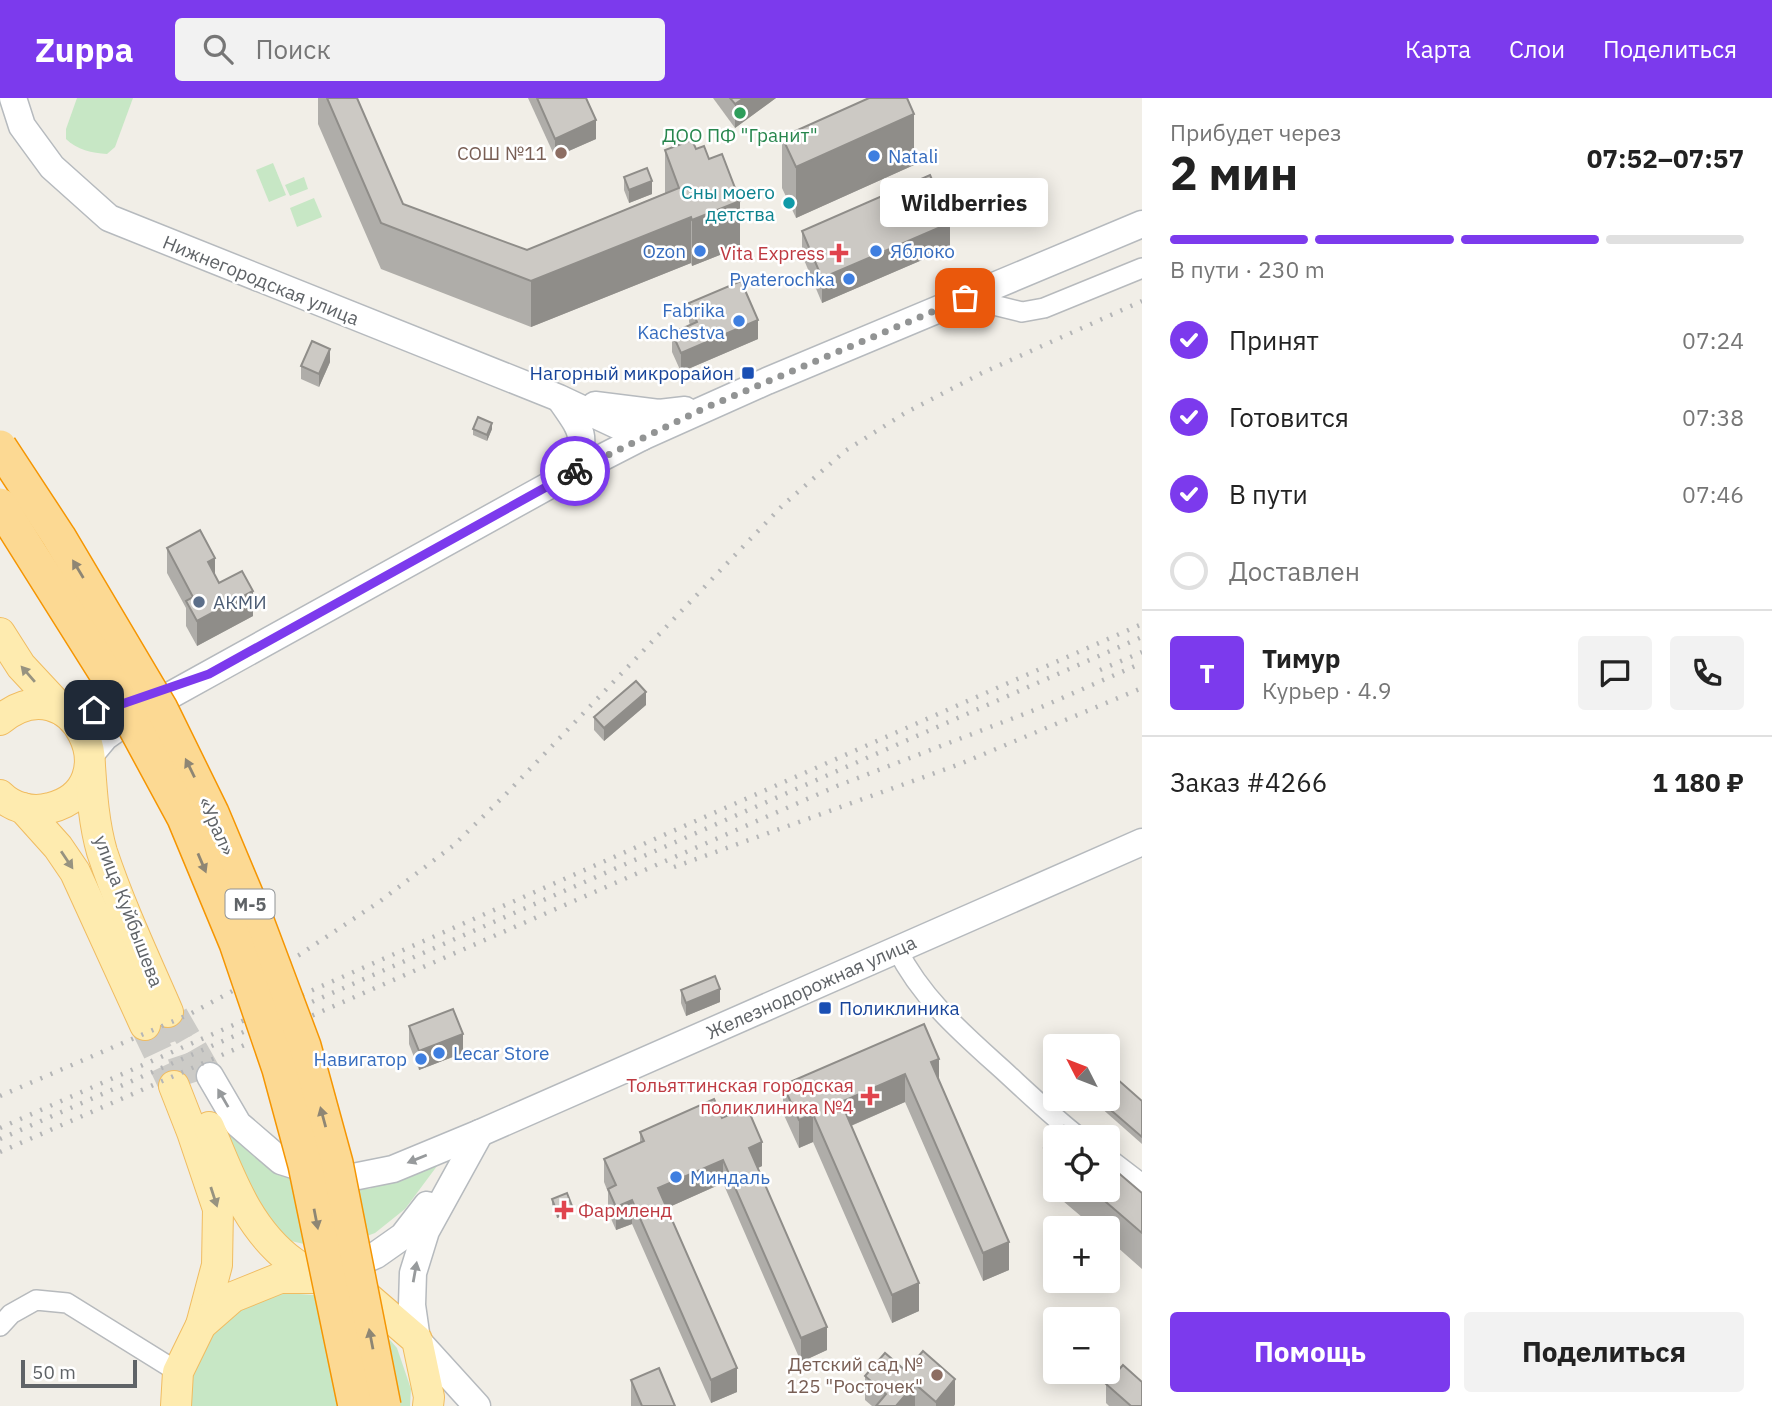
<!DOCTYPE html>
<html lang="ru">
<meta charset="utf-8">
<style>
:root{--surface:#fff;--page:#f2f2f2;--text:#222;--muted:#767676;--line:#e0e0e0;--accent:#7c3aed}
body{margin:0;font-family:"IBM Plex Sans",sans-serif;background:var(--page);color:var(--text);height:100vh;display:flex;flex-direction:column;font-size:26px;white-space:nowrap}
*{box-sizing:border-box;margin:0}
p{font-size:23px;color:var(--muted)}
.icon{flex:none;width:38px;height:38px;fill:none;stroke:currentColor;stroke-width:2;stroke-linecap:round;stroke-linejoin:round}
.map{position:relative;flex:1;overflow:hidden}
.side{display:flex;flex-direction:column;background:var(--surface);width:630px}
.side>*{flex:none}
.needle{width:46px;rotate:312deg}
.tools{position:absolute;left:1043px;top:936px;display:grid;gap:14px}
.tools a{display:grid;place-items:center;width:77px;height:77px;border-radius:7px;background:var(--surface);box-shadow:0 4px 18px #0003;font-size:35px}
.scale{position:absolute;left:21px;bottom:18px;width:116px;box-sizing:border-box;padding-left:7px;border:4px solid #5f6367;border-top:0;font-size:19px;line-height:24px;white-space:nowrap;color:#5f6367;-webkit-text-stroke:5px #fff;paint-order:stroke}
.pin{position:absolute;display:grid;place-items:center;width:60px;height:60px;color:#fff;margin:-30px;border-radius:14px;box-shadow:0 4px 10px #0006}
.courier{position:absolute;display:grid;place-items:center;width:70px;height:70px;margin:-35px;border:5px solid #7c3aed;border-radius:50%;background:#fff;color:#222;box-shadow:0 2px 9px #0007}
.bubble{position:absolute;height:49px;border-radius:7px;background:var(--surface);box-shadow:0 4px 18px #0003;font-size:23px;font-weight:800;line-height:49px;text-align:center}
.headline em{font-style:normal;font-weight:800}
.headline div{display:flex;flex-direction:column-reverse}
.headline{display:flex;align-items:center;justify-content:space-between;height:119px;padding:0 28px}
h1{font-size:46px;font-weight:800;line-height:52px}
.bar{display:grid;grid-template-columns:repeat(4,1fr);gap:10px 7px;align-content:center;height:84px;padding:0 28px}
.bar i{height:9px;border-radius:5px;background:var(--line)}
.bar .on{background:var(--accent)}
.bar p{grid-column:span 4}
.line{display:flex;align-items:center;gap:18px;padding:0 28px;border-top:2px solid var(--line)}
.line div{flex:1}
.round{display:grid;place-items:center;flex:none;width:74px;height:74px;border-radius:7px;background:var(--page)}
ol{padding:0 28px;list-style:none}
li{display:flex;align-items:center;gap:21px;height:77px}
li p{margin-inline-start:auto}
li .icon{padding:7px;border-radius:50%;background:var(--accent);color:#fff;stroke-width:4}
li:last-child{color:var(--muted)}
li i{width:38px;height:38px;border:4px solid var(--line);border-radius:50%}
.button{display:flex;gap:14px;margin-top:auto;padding:14px 28px}
.button a{flex:1;height:80px;border-radius:7px;background:var(--accent);color:#fff;font-size:28px;font-weight:800;line-height:80px;text-align:center}
.button a+a{background:var(--page);color:var(--text)}
header{display:flex;align-items:center;gap:42px;box-sizing:border-box;height:98px;padding:0 35px;background:var(--accent);color:#fff}
header strong{font-size:33px}
nav{display:flex;gap:38px;margin-inline-start:auto;font-size:24px}
.search{width:490px;height:63px;background:var(--page);display:flex;align-items:center;gap:18px;box-sizing:border-box;padding:0 24px;border-radius:7px;color:var(--muted);font-size:26px}
main{display:flex;flex:1;min-height:0}
.map>svg:first-child{display:block}
</style>
<header>
<strong>Zuppa</strong>
<div class="search"><svg class="icon" aria-label="search" viewBox="0 0 24 24"><circle cx="10" cy="10" r="6"/><path d="M15 15l6 6"/></svg>Поиск</div>
<nav><a>Карта</a><a>Слои</a><a>Поделиться</a></nav>
</header>
<main>
<div class="map">
<svg width="1142" height="1308" viewBox="0 0 1142 1308">
<rect width="100%" height="100%" fill="#f1eee7"/>
<g fill="#c7e7c5">
<path d="M77,0H133L115,49L107,56C92,55 77,52 66,41V31Z"/>
<polygon points="273,65 286,97 269,104 256,72"/>
<polygon points="304,79 308,91 290,98 285,87"/>
<polygon points="314,100 322,119 297,129 290,110"/>
<polygon points="220,1022 279,1077 322,1090 369,1091 436,1061 440,1064 405,1111 375,1135 329,1152 287,1142 257,1111"/>
<polygon points="285,1195 328,1198 368,1217 397,1250 411,1291 410,1308 188,1308 191,1277 210,1238 243,1209"/>
</g>
<g fill="none" stroke-linecap="round" stroke-linejoin="round">
<polyline stroke="#cccbc7" stroke-width="26" stroke-dasharray="26 13" stroke-linecap="butt" points="175,917 210,978"/>
<g stroke="#cccbc7" stroke-width="30" stroke-dasharray="30 15" stroke-linecap="butt">
<polyline points="168,914 194,992"/>
<polyline points="145,927 174,988"/>
</g>
<g stroke="#b7babd" stroke-width="22">
<g id="street">
<polyline points="965,200 1022,214 1044,210 1142,170"/>
<path d="M897,851C921,900 963,936 1003,972C1028,995 1053,1019 1080,1040"/>
<polyline points="1108,1060 1142,1086"/>
<polyline points="0,1228 11,1216 36,1202 67,1205 178,1274"/>
</g>
</g>
<g stroke="#b6babe" stroke-width="29">
<g id="secondary">
<polyline points="13,0 22,28 52,69 109,120 559,300 642,339"/>
<path d="M560,301C583,334 590,340 568,377"/>
<polyline points="595,307 659,315 685,312"/>
<polyline points="71,618 138,600"/>
<polyline points="90,657 105,639 140,614 568,377 642,339 767,283 1142,126"/>
<polyline points="210,978 238,1026 281,1063 319,1075 353,1079 393,1071 480,1035 1142,744"/>
<polyline points="339,1173 376,1157 403,1138 427,1107"/>
<polyline points="477,1308 417,1242 412,1207 413,1175 426,1133 480,1035"/>
</g>
</g>
<g stroke="#f0bc61" stroke-width="32">
<g id="primary">
<polyline points="0,535 21,568 62,612"/>
<path d="M0,622C73,562 132,690 50,710C32,715 13,710 0,697"/>
<path d="M90,668C92,697 94,726 102,754C120,808 145,861 168,914"/>
<polyline points="23,710 58,749 75,774 145,927"/>
<polyline points="174,988 192,1034 218,1111 217,1167 201,1227"/>
<path d="M209,1029C230,1079 248,1132 294,1165C302,1171 313,1175 322,1180"/>
<polyline points="176,1308 178,1274 201,1227 233,1199 280,1180 323,1180 360,1193 417,1242 429,1299 428,1308"/>
</g>
</g>
<use href="#street" stroke="#fff" stroke-width="19"/>
<use href="#secondary" stroke="#fff" stroke-width="26"/>
<use href="#primary" stroke="#feebaf" stroke-width="30"/>
<g stroke="#b5b6b7" stroke-width="4.5" stroke-dasharray="2 9" stroke-linecap="butt">
<polyline points="1100,572 1142,554"/>
<polyline points="674,769 960,666 1142,590"/>
<polyline points="0,998 190,916 299,857 379,804 454,747 506,696 783,407 845,353 905,315 982,275 1142,203"/>
<polyline points="0,1030 1142,526"/>
<polyline points="0,1041 1142,539"/>
<polyline points="0,1054 837,688 1037,611 1142,565"/>
</g>
<g stroke="#f59603" stroke-width="36" stroke-linecap="butt">
<g id="highway-bridge">
<polyline points="0,349 59,439 161,611 212,715 254,815 304,948 336,1065 384,1308"/>
<polyline points="0,407 105,574 184,720 236,845 279,971 305,1067 355,1308"/>
</g>
</g>
<use href="#highway-bridge" stroke="#fcd993" stroke-width="33"/>
</g>
<g fill="#afada9">
<polygon points="318,0 357,0 403,106 527,152 665,95 665,52 740,149 692,168 691,165 531,229 381,171 318,26"/>
<polygon points="528,0 586,0 596,41 555,59"/>
<polygon points="713,0 776,0 735,30"/>
<polygon points="782,39 914,67 796,120 782,90"/>
<polygon points="624,79 652,96 629,105 624,92"/>
<polygon points="802,133 950,150 822,205 802,157"/>
<polygon points="689,205 758,241 681,274 672,254 672,235 690,227 689,224"/>
<polygon points="330,264 319,289 301,281 301,268"/>
<polygon points="473,331 492,331 487,343 473,337"/>
<polygon points="167,450 215,478 219,485 253,518 197,548 186,528 186,510 167,475"/>
<polygon points="646,607 604,643 594,632 594,619"/>
<polygon points="681,892 720,904 686,918 681,905"/>
<polygon points="924,926 939,983 1009,1172 983,1183 905,1004 851,1028 919,1213 892,1225 813,1044 799,1050 783,1015 783,987"/>
<polygon points="409,928 463,955 419,972 409,946"/>
<polygon points="1091,1001 1142,1003 1142,1046"/>
<polygon points="722,1020 762,1068 758,1070 827,1252 801,1264 723,1085 667,1110 737,1294 711,1305 632,1126 616,1132 608,1114 608,1094 604,1084 604,1061 640,1045 640,1034"/>
<polygon points="1055,1040 1055,1092 1108,1092 1142,1095 1142,1171 1108,1141 1108,1130 1095,1130 1044,1087 1044,1050"/>
<polygon points="552,1101 572,1114 557,1120 552,1107"/>
<polygon points="906,1273 955,1306 954,1308 872,1308 865,1302 865,1278"/>
<polygon points="631,1282 675,1308 631,1308"/>
<polygon points="1106,1286 1142,1308 1109,1308 1106,1305"/>
</g>
<g fill="#8f8d89">
<polygon points="744,0 776,0 735,30 735,6"/>
<polygon points="914,16 914,67 796,120 796,69"/>
<polygon points="596,22 596,41 555,59 555,41"/>
<polygon points="652,83 652,96 629,105 629,92"/>
<polygon points="740,103 740,149 692,168 692,122"/>
<polygon points="691,119 691,165 531,229 531,183"/>
<polygon points="950,125 950,150 822,205 822,180"/>
<polygon points="758,222 758,241 681,274 681,255"/>
<polygon points="330,251 330,264 319,289 319,276"/>
<polygon points="492,325 492,331 487,343 487,337"/>
<polygon points="215,460 215,485 208,464"/>
<polygon points="253,493 253,518 197,548 197,523"/>
<polygon points="646,594 646,607 604,643 604,630"/>
<polygon points="720,891 720,904 686,918 686,905"/>
<polygon points="463,936 463,955 419,972 419,953"/>
<polygon points="939,961 939,989 931,964"/>
<polygon points="905,976 905,1004 841,1032 841,1004"/>
<polygon points="813,1016 813,1044 799,1050 799,1022"/>
<polygon points="762,1044 762,1068 749,1074 749,1050"/>
<polygon points="723,1062 723,1085 658,1114 658,1090"/>
<polygon points="632,1102 632,1126 616,1132 616,1109"/>
<polygon points="572,1108 572,1114 557,1120 557,1114"/>
<polygon points="1009,1144 1009,1172 983,1183 983,1155"/>
<polygon points="919,1185 919,1213 892,1225 892,1197"/>
<polygon points="827,1229 827,1252 801,1264 801,1240"/>
<polygon points="737,1270 737,1294 711,1305 711,1282"/>
<polygon points="955,1281 955,1306 954,1308 936,1308 936,1304"/>
<polygon points="915,1286 915,1308 896,1308"/>
</g>
<g fill="#ccc9c4" stroke="#8f8d89" stroke-width="2">
<polygon points="327,0 357,0 403,106 527,152 679,90 665,52 692,42 696,51 704,48 709,61 722,56 740,103 692,122 691,119 531,183 381,125"/>
<polygon points="537,0 586,0 596,22 555,41"/>
<polygon points="730,0 744,0 735,6"/>
<polygon points="869,0 907,0 914,16 796,69 782,39"/>
<polygon points="647,70 652,83 629,92 624,79"/>
<polygon points="930,77 950,125 822,180 802,133"/>
<polygon points="741,183 758,222 681,255 672,235 697,224 689,205"/>
<polygon points="312,243 330,251 319,276 301,268"/>
<polygon points="478,319 492,325 487,337 473,331"/>
<polygon points="200,432 215,460 208,464 219,485 242,473 253,493 197,523 186,503 193,499 167,450"/>
<polygon points="636,583 646,594 604,630 594,619"/>
<polygon points="715,878 720,891 686,905 681,892"/>
<polygon points="453,911 463,936 419,953 409,928"/>
<polygon points="924,926 939,961 931,964 1009,1144 983,1155 905,976 841,1004 919,1185 892,1197 813,1016 799,1022 783,987"/>
<polygon points="1108,973 1142,1003 1142,1039 1098,1001 1108,1001"/>
<polygon points="714,1001 722,1020 747,1009 762,1044 749,1050 827,1229 801,1240 723,1062 658,1090 737,1270 711,1282 632,1102 616,1109 608,1091 616,1087 604,1061 644,1043 640,1034"/>
<polygon points="1064,1028 1077,1040 1055,1040 1055,1060 1044,1050"/>
<polygon points="1108,1066 1142,1095 1142,1135 1092,1092 1108,1092"/>
<polygon points="567,1095 572,1108 557,1114 552,1101"/>
<polygon points="923,1253 955,1281 936,1304 915,1286 896,1308 876,1308 886,1296 865,1278 885,1255 906,1273"/>
<polygon points="1123,1267 1142,1284 1142,1308 1131,1308 1106,1286"/>
<polygon points="659,1270 675,1308 642,1308 631,1282"/>
</g>
<defs><path id="oneway-solid" d="M-6-.8H1V-3.2L6.5 0L1 3.2V.8H-6Z" transform="scale(1.75)"/></defs>
<g fill="#8e8674">
<use href="#oneway-solid" transform="translate(78 471) rotate(-121)"/>
<use href="#oneway-solid" transform="translate(190 670) rotate(-116)"/>
<use href="#oneway-solid" transform="translate(202 765) rotate(67)"/>
<use href="#oneway-solid" transform="translate(323 1019) rotate(-105)"/>
<use href="#oneway-solid" transform="translate(316 1121) rotate(79)"/>
<use href="#oneway-solid" transform="translate(371 1241) rotate(-101)"/>
</g>
<g fill="#979380">
<use href="#oneway-solid" transform="translate(28 576) rotate(-131)"/>
<use href="#oneway-solid" transform="translate(67 762) rotate(56)"/>
<use href="#oneway-solid" transform="translate(214 1099) rotate(72)"/>
</g>
<g fill="#979a9c">
<use href="#oneway-solid" transform="translate(223 1000) rotate(-120)"/>
<use href="#oneway-solid" transform="translate(417 1061) rotate(158)"/>
<use href="#oneway-solid" transform="translate(415 1174) rotate(-80)"/>
</g>
<g fill="none" stroke-linecap="round" stroke-linejoin="round">
<polyline stroke="#929494" stroke-width="7" stroke-dasharray="0 12.6" points="575,373 705,310 965,200"/>
<polyline stroke="#7c3aed" stroke-width="9" points="94,612 122,606 209,576 575,373"/>
</g>
<circle fill="#2e9e5b" stroke="#fff" stroke-width="2.5" cx="740" cy="15" r="7"/>
<g fill="#8d6e63" stroke="#fff" stroke-width="2.5">
<circle cx="561" cy="55" r="7"/>
<circle cx="937" cy="1277" r="7"/>
</g>
<g fill="#3f7fe0" stroke="#fff" stroke-width="2.5">
<circle cx="874" cy="58" r="7"/>
<circle cx="700" cy="153" r="7"/>
<circle cx="876" cy="153" r="7"/>
<circle cx="849" cy="181" r="7"/>
<circle cx="739" cy="223" r="7"/>
<circle cx="439" cy="955" r="7"/>
<circle cx="421" cy="961" r="7"/>
<circle cx="676" cy="1079" r="7"/>
</g>
<circle fill="#0f9aa8" stroke="#fff" stroke-width="2.5" cx="789" cy="105" r="7"/>
<g fill="#e0444e" stroke="#fff" stroke-width="2.5">
<path d="M835.5 144.5h7v7h7v7h-7v7h-7v-7h-7v-7h7z"/>
<path d="M866.5 987.5h7v7h7v7h-7v7h-7v-7h-7v-7h7z"/>
<path d="M560.5 1101.5h7v7h7v7h-7v7h-7v-7h-7v-7h7z"/>
</g>
<g fill="#1a4fb4" stroke="#fff" stroke-width="2.5">
<rect x="741" y="268" width="14" height="14" rx="3.5"/>
<rect x="818" y="903" width="14" height="14" rx="3.5"/>
</g>
<circle fill="#5c6f8a" stroke="#fff" stroke-width="2.5" cx="199" cy="504" r="7"/>
<g text-anchor="middle" dominant-baseline="central" stroke-width="5" stroke-linejoin="round" paint-order="stroke">
<rect fill="#fff" stroke="#8f9295" stroke-width="2" x="225.5" y="791.5" width="49" height="29" rx="5"/>
<g font-size="18" font-weight="bold" fill="#5f6367">
<text x="250" y="806">М-5</text>
</g>
<g font-size="19" fill="#27864d" stroke="#fff">
<text x="740" y="37">ДОО ПФ "Гранит"</text>
</g>
<g font-size="19" fill="#785e54" stroke="#fff" text-anchor="end">
<text x="547" y="55">СОШ №11</text>
<text x="923" y="1266">Детский сад №<tspan x="923" dy="22">125 "Росточек"</tspan></text>
</g>
<g font-size="19" fill="#366cbe" stroke="#fff" text-anchor="start">
<text x="888" y="58">Natali</text>
<text x="686" y="153" text-anchor="end">Ozon</text>
<text x="890" y="153">Яблоко</text>
<text x="835" y="181" text-anchor="end">Pyaterochka</text>
<text x="725" y="212" text-anchor="end">Fabrika<tspan x="725" dy="22">Kachestva</tspan></text>
<text x="453" y="955">Lecar Store</text>
<text x="407" y="961" text-anchor="end">Навигатор</text>
<text x="690" y="1079">Миндаль</text>
</g>
<g font-size="19" fill="#0d838f" stroke="#fff" text-anchor="end">
<text x="775" y="94">Сны моего<tspan x="775" dy="22">детства</tspan></text>
</g>
<g font-size="19" fill="#be3a42" stroke="#fff" text-anchor="end">
<text x="825" y="155">Vita Express</text>
<text x="854" y="987">Тольяттинская городская<tspan x="854" dy="22">поликлиника №4</tspan></text>
<text x="578" y="1112" text-anchor="start">Фармленд</text>
</g>
<g font-size="19" fill="#5f6367" stroke="#fff">
<text transform="translate(261 182) rotate(22)">Нижнегородская улица</text>
<text transform="translate(217 728) rotate(66)">«Урал»</text>
<text transform="translate(129 813) rotate(69)">улица Куйбышева</text>
<text transform="translate(811 889) rotate(-24)">Железнодорожная улица</text>
</g>
<g font-size="19" fill="#164399" stroke="#fff" text-anchor="end">
<text x="734" y="275">Нагорный микрорайон</text>
<text x="839" y="910" text-anchor="start">Поликлиника</text>
</g>
<g font-size="19" fill="#4e5e75" stroke="#fff" text-anchor="start">
<text x="213" y="504">АКМИ</text>
</g>
</g>
</svg>
<div class="tools">
<a><svg class="needle" viewBox="-14 -14 28 28"><path d="M0-13l5 13h-10z" fill="#e53935"/><path d="M0 13l5-13h-10z" fill="#767676"/></svg></a>
<a><svg class="icon" aria-label="locate" viewBox="0 0 24 24"><circle cx="12" cy="12" r="6"/><path d="M12 2v4M12 18v4M2 12h4M18 12h4"/></svg></a>
<a>+</a>
<a>−</a>
</div>
<div class="scale">50 m</div>
<div class="pin" style="left:965px;top:200px;background:#ea580c"><svg class="icon" aria-label="bag" viewBox="0 0 24 24"><path d="M5 8h14l-1 12H6zM9 8a3 3 0 0 1 6 0"/></svg></div>
<div class="pin" style="left:94px;top:612px;background:#1f2937"><svg class="icon" aria-label="home" viewBox="0 0 24 24"><path d="M3 11l9-7 9 7M6 9v11h12V9"/></svg></div>
<div class="courier" style="left:575px;top:373px"><svg class="icon" aria-label="bike" viewBox="0 0 24 24"><circle cx="6" cy="16" r="4"/><circle cx="18" cy="16" r="4"/><path d="M6 16l4-8h5l3 8M10 8l3 8H6M13 5h3"/></svg></div>
<div class="bubble" style="left:880px;top:80px;width:168px">Wildberries</div>
</div>
<section class="side">
<div class="headline"><div><h1>2 мин</h1><p>Прибудет через</p></div><em>07:52–07:57</em></div>
<div class="bar"><i class="on"></i><i class="on"></i><i class="on"></i><i></i><p>В пути · 230 m</p></div>
<ol>
<li><svg class="icon" aria-label="check" viewBox="0 0 24 24"><path d="M5 12l5 5 9-10"/></svg>Принят<p>07:24</p></li>
<li><svg class="icon" aria-label="check" viewBox="0 0 24 24"><path d="M5 12l5 5 9-10"/></svg>Готовится<p>07:38</p></li>
<li><svg class="icon" aria-label="check" viewBox="0 0 24 24"><path d="M5 12l5 5 9-10"/></svg>В пути<p>07:46</p></li>
<li><i></i>Доставлен</li>
</ol>
<div class="line" style="height:126px"><b class="round" style="background:var(--accent);color:#fff">Т</b><div><b>Тимур</b><p>Курьер · 4.9</p></div><a class="round"><svg class="icon" aria-label="chat" viewBox="0 0 24 24"><path d="M4 5h16v11H9l-5 4z"/></svg></a><a class="round"><svg class="icon" aria-label="phone" viewBox="0 0 24 24"><path d="M5 4h4l2 5-3 2q2 4 5 5l2-3 5 2v4C11 20 4 13 5 4z"/></svg></a></div>
<div class="line" style="height:91px"><div>Заказ #4266</div><b>1 180 ₽</b></div>
<div class="button"><a>Помощь</a><a>Поделиться</a></div>
</section>
</main>
